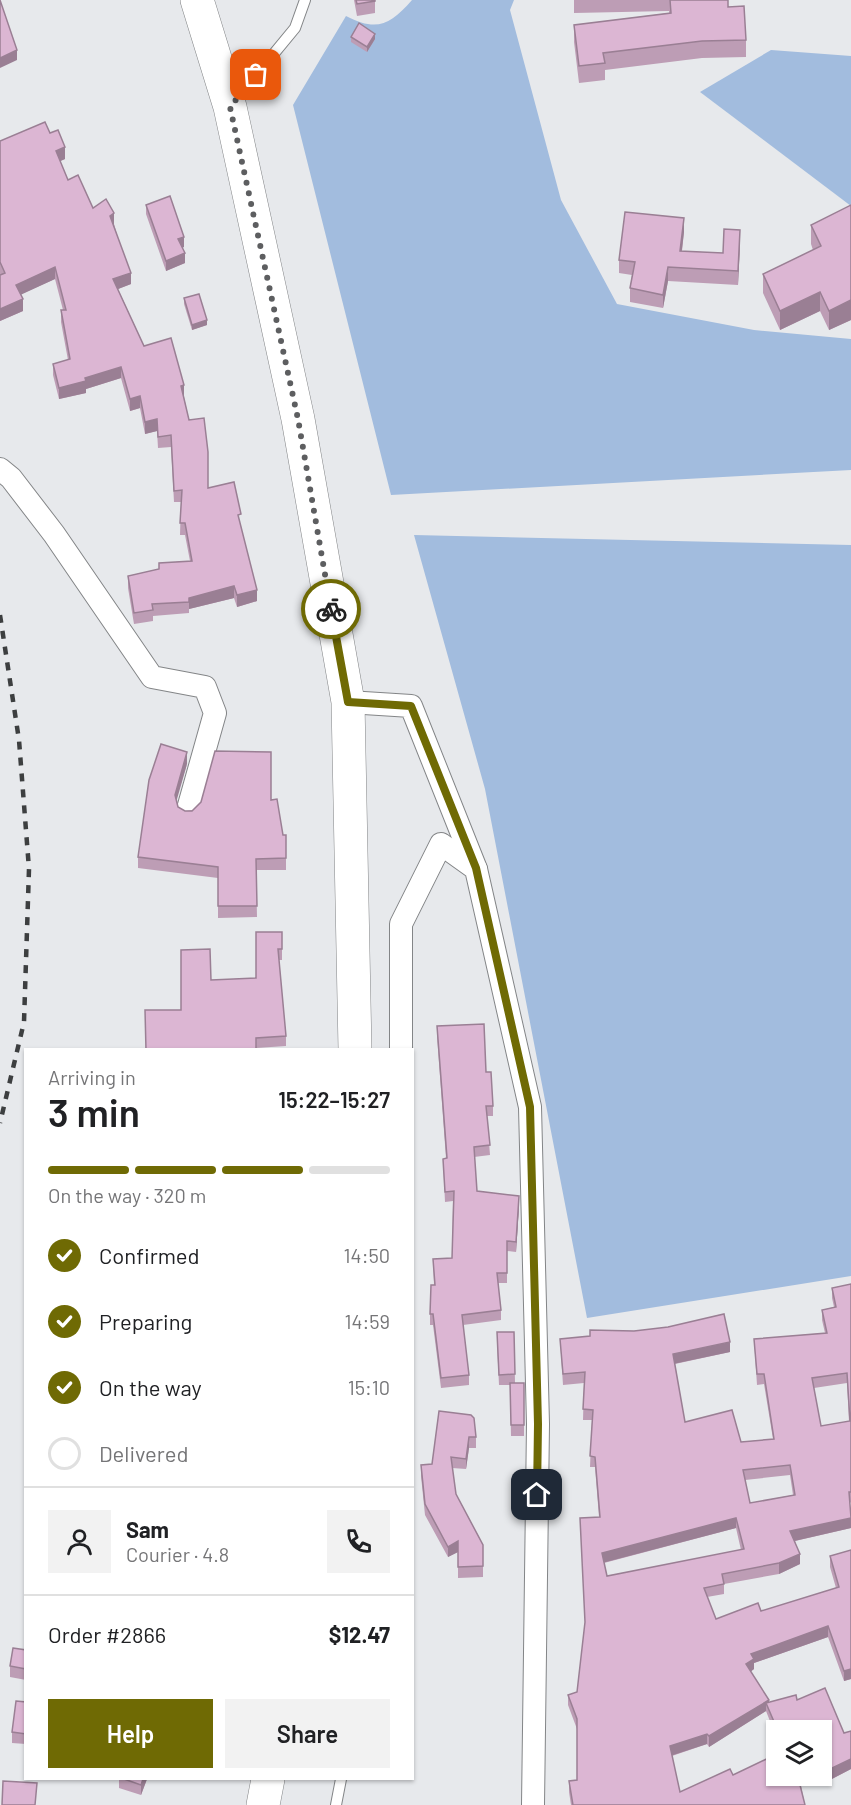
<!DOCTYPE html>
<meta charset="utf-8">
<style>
:root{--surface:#fff;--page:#f2f2f2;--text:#202124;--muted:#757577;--line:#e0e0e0;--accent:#6f6a04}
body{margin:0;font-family:Barlow,sans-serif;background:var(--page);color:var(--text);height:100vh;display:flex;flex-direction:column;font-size:22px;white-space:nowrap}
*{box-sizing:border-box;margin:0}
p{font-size:20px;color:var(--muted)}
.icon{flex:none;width:33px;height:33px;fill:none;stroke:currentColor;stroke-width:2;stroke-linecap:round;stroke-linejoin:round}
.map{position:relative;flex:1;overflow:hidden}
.panel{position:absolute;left:24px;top:1048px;width:390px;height:732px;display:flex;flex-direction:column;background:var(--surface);border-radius:0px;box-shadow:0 2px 4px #0004}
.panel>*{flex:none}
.tools{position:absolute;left:766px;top:1720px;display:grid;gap:12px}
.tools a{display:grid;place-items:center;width:66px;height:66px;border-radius:0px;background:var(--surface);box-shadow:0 2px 4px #0004;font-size:30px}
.pin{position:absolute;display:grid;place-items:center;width:51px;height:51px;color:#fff;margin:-26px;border-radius:12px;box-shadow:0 3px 9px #0006}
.courier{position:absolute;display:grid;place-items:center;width:60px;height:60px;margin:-30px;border:4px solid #6f6a04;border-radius:50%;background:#fff;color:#222;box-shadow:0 2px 8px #0007}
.overview em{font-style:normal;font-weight:600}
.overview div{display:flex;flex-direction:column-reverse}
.overview{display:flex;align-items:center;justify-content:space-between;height:102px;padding:0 24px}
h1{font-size:39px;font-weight:600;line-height:45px}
.bar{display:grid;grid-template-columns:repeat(4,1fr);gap:9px 6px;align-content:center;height:72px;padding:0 24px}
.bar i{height:8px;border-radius:4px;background:var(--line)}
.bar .on{background:var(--accent)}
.bar p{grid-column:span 4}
.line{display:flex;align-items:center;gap:15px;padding:0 24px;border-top:2px solid var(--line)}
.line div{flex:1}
.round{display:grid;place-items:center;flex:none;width:63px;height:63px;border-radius:0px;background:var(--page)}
ol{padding:0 24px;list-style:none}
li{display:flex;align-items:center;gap:18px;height:66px}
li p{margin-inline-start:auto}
li .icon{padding:6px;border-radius:50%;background:var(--accent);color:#fff;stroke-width:4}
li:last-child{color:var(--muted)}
li i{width:33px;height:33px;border:3px solid var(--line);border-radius:50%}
.cta{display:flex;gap:12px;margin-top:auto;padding:12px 24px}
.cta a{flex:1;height:69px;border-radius:0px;background:var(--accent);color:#fff;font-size:24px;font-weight:600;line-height:69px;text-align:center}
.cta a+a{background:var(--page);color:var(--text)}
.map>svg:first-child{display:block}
</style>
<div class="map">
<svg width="851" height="1805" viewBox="0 0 851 1805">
<rect width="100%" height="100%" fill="#e7e9ec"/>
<g fill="#a2bcde">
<path d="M412,0H514L510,10L561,200L617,304L754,330L851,339V470L391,495L293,105L346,16C377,32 390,25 412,0Z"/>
<polygon points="771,50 851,56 851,206 700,92"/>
<polygon points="414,535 851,545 851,1276 587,1318 485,789"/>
</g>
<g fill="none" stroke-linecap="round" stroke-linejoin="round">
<g stroke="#838587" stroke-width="12">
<g id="service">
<polyline points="234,102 295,28 305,0"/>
<polyline points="336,1805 341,1779"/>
</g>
</g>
<g stroke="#838587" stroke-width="24">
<g id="minor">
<polyline points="0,469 11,478 54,534 152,677 205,687 215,713 188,809"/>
<polyline points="348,702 411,706 476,869"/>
<polyline points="401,1050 401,924 441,844 476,869 530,1107 538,1424 533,1805"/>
</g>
</g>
<g stroke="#838587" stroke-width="34">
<g id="trunk">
<polyline points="197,0 230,107 298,419 348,702 355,1050"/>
<polyline points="263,1805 268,1779"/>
</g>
</g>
<use href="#service" stroke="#fff" stroke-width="10"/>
<use href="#minor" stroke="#fff" stroke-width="22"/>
<use href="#trunk" stroke="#fff" stroke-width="33"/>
<polyline stroke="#3d3f40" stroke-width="4.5" stroke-dasharray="8 8" stroke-linecap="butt" points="0,615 19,740 29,869 24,1022 0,1123"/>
</g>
<g fill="#bd9db5" fill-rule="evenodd">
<polygon points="354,0 375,0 375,13 357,16"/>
<polygon points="574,0 728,0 728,7 746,40 746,57 702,58 605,70 605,80 579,83 574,42 574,25 669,13 669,11 574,13"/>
<polygon points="351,37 375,39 367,52 351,42"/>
<polygon points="50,133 65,159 60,161 68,180 93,208 114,224 131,284 118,289 144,346 184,397 189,420 208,488 241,526 257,601 237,607 234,598 189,609 189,613 153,616 153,621 134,624 128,588 128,576 159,569 190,561 185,535 180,535 181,502 174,502 171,447 158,448 157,431 145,434 140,408 130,411 121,378 86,389 86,393 59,399 53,375 53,364 68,360 61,322 61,310 63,310 55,279 21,294 23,311 0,321 0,141"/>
<polygon points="146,205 184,247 182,248 185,263 166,271 146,214"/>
<polygon points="851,205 851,320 829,330 820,311 780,330 763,293 763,274 813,250 811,244 811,225"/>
<polygon points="684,232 682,251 723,253 740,243 738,285 668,281 663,308 630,302 630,288 632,275 619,273 619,260"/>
<polygon points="184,298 207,325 192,330 184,304"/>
<polygon points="187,764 176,800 178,807 185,811 271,800 283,835 286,835 286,870 256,870 257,917 218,918 218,878 138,868 138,857"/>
<polygon points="282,932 282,960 279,960 286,1036 286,1046 256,1048 181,1010 211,980 256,978"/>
<polygon points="437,1026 486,1072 493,1106 493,1116 487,1116 490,1155 474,1157 477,1191 519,1206 516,1252 507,1251 507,1283 498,1283 501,1310 501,1320 463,1325 469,1375 469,1385 441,1388 433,1325 430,1325 430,1314 434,1285 433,1259 452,1258 453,1201 445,1202 443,1159 446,1158 437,1036"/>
<path d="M851,1284V1502L850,1503L851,1528L795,1541L800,1564L779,1574L724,1584V1594L707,1597L716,1619L761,1611L836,1588L830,1567V1556L851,1550V1679L844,1681L828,1637L754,1663V1669L750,1672L769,1702L797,1700L844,1733L851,1731V1769L828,1781L825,1774L822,1731H777V1739L766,1711L709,1747L707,1744L672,1756L680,1792L733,1775L821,1776L801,1786L805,1805H571L569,1792V1781L577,1780V1729L568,1705V1695L577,1692L599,1517L595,1467H590L592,1420H583L584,1383L563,1385L560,1339L730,1352L675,1364L685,1422L741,1442L773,1439L764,1384L757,1385L754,1339L825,1333L822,1320V1310L834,1307L832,1298V1288ZM847,1383L849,1422L821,1426L814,1388ZM790,1475L793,1495L750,1503L745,1480ZM736,1528L741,1550L607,1576L604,1563Z"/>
<polygon points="514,1332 515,1383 524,1383 524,1436 511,1436 510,1385 499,1385 497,1343"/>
<polygon points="439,1411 476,1437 476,1448 469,1448 466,1469 452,1468 456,1494 483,1545 483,1577 458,1578 458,1552 448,1557 425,1515 421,1476 421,1465 432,1464"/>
<polygon points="26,1650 26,1680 10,1677 10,1666"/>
<polygon points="26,1702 26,1744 12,1743 12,1732"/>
<polygon points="119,1779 147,1779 141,1795 119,1788"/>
</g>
<g fill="#9a7f94">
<polygon points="375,34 375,39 367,52 367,47"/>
<polygon points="17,50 17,60 0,68 0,58"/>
<polygon points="65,147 65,159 56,163 56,151"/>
<polygon points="114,213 114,224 110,227 110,216"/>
<polygon points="684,218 684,232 680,265 680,251"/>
<polygon points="740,230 740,243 738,285 738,271"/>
<polygon points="184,237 184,247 178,249 178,239"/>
<polygon points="185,253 185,263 166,271 166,261"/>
<polygon points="55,267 55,279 16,297 16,285"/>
<polygon points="668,267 668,281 663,308 663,295"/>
<polygon points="131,273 131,284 113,291 113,279"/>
<polygon points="820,292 820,311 780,330 780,311"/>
<polygon points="23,299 23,311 0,321 0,309"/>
<polygon points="851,300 851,320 829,330 829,311"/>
<polygon points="207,320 207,325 192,330 192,325"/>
<polygon points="121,367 121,378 86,389 86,393 59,399 59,388 85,378"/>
<polygon points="184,385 184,397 181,398 181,386"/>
<polygon points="140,396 140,408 130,411 130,399"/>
<polygon points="157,419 157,431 145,434 145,422"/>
<polygon points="234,586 234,598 189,609 189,598"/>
<polygon points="257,590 257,601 237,607 237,595"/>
<polygon points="187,752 187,764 175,806 175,795"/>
<polygon points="519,1196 519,1206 516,1252 516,1242"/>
<polygon points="730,1342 730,1352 673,1364 673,1354"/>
<polygon points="469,1437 469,1448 466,1469 466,1459"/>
<polygon points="736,1518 736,1528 602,1563 602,1553"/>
<polygon points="851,1518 851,1528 790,1542 790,1531"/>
<polygon points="458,1541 458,1552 448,1557 448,1547"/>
<polygon points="800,1554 800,1564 779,1574 779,1563"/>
<polygon points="828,1626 828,1637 754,1663 754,1669 746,1675 746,1664 751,1654"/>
<polygon points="851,1669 851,1679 844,1681 844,1671"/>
<polygon points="769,1700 769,1708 766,1703 766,1711 709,1747 709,1736"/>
<polygon points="707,1734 707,1744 670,1756 670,1746"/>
<polygon points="851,1759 851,1769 828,1781 828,1770"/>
<polygon points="825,1764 825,1774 822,1775 822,1765"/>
<polygon points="800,1776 821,1776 798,1787 798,1777"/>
<polygon points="143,1779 147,1779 141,1795 141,1785"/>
</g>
<g fill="#dcb6d3" stroke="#9a7f94" stroke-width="1.5" fill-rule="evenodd">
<polygon points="0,0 17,50 0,58"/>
<polygon points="356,0 375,0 375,1 357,4"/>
<polygon points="670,0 728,0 728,7 744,6 746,40 702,41 603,53 605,63 579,66 574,25 671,13"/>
<polygon points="359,23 375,34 367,47 351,37"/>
<polygon points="45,122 50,133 58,130 65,147 56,151 68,180 78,175 93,208 106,199 114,213 110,216 131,273 113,279 144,346 171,338 184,385 181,386 189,420 204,418 208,452 208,488 234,482 241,514 238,515 257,590 237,595 234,586 189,598 189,602 152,604 153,610 134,613 128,576 159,569 159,563 192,561 185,523 180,523 182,490 174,491 171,435 158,437 157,419 145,422 140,396 130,399 121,367 85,378 86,381 59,388 53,364 70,359 61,310 66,310 55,267 16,285 23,299 0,309 0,275 5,273 0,262 0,141"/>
<polygon points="170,196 184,237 178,239 185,253 166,261 146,205"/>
<polygon points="851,205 851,300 829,311 820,292 780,311 763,274 821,246 811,225"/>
<polygon points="625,212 684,218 680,251 723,253 724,229 740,230 738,271 668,267 663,295 630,288 635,262 619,260"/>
<polygon points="199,294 207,320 192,325 184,298"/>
<polygon points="161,744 187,752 175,795 178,807 185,811 192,811 201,802 215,751 271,752 271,800 277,799 283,835 286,835 286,858 256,859 257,906 218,906 218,867 138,857 149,780"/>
<polygon points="256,932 282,932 282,949 278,949 286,1036 256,1038 256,1050 146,1050 145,1010 181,1010 181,950 210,949 211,980 256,978"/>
<polygon points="484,1024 486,1072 491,1072 493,1106 486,1106 490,1145 474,1147 477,1191 519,1196 516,1242 507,1241 507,1273 497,1273 501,1310 462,1315 469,1375 441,1378 433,1314 430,1314 431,1285 435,1285 433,1259 452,1258 454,1191 445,1192 443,1159 447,1158 437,1026"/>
<path d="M851,1284V1492H849L851,1518L790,1531L800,1554L779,1563L722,1574L724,1584L704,1588L716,1619L758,1603L761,1611L839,1587L830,1556L851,1550V1669L844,1671L828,1626L751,1654L754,1659L746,1664L769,1700L709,1736L707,1734L670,1746L680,1792L730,1769L733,1775L777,1754V1776H800L798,1777L805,1805H573L569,1781L577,1780V1719L568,1695L577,1692L585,1622L580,1518L600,1517L595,1457L590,1456L593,1410L583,1409L585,1372L563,1374L560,1339L590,1336V1330L634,1331L668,1327L724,1314L730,1342L673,1354L685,1422L732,1410L741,1442L774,1439L764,1374H757L754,1339L827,1333L822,1310L836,1307L832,1288ZM847,1373L850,1421L821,1426L812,1378ZM790,1465L795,1495L750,1503L743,1470ZM736,1518L744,1549L607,1576L602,1553Z"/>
<polygon points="497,1332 514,1332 515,1374 499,1375"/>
<polygon points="510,1383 524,1383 524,1425 511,1425"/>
<polygon points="439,1411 471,1415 474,1418 476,1437 469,1437 466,1459 451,1457 456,1494 483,1545 483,1566 458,1567 458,1541 448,1547 425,1504 421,1465 432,1464"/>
<polygon points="13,1648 26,1650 26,1669 10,1666"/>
<polygon points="825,1688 844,1733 851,1731 851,1759 828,1770 825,1764 822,1765 822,1731 778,1731 766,1703 796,1695 797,1700"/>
<polygon points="16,1701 26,1702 26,1734 12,1732"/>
<polygon points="124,1779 143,1779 141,1785"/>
<polygon points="3,1781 37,1783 35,1805 2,1805"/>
</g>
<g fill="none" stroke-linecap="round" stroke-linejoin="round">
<polyline stroke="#5d5e60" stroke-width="6" stroke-dasharray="0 10.8" points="256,75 230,107 298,419 331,609"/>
<polyline stroke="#6f6a04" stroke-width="8" points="331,609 348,702 411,706 476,868 530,1107 538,1424 537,1495"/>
</g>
</svg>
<div class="tools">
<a><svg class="icon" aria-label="layers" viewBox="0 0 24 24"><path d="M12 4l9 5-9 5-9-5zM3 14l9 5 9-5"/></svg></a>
</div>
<div class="pin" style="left:256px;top:75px;background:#ea580c"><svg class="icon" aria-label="bag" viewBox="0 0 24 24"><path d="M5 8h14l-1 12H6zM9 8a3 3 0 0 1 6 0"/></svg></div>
<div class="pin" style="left:537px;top:1495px;background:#1f2937"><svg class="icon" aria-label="home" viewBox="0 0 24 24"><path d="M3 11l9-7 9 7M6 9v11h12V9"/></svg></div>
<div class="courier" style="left:331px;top:609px"><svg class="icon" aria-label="bike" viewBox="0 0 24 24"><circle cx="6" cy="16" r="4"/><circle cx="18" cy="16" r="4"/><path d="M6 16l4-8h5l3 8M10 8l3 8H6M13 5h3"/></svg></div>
<section class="panel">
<div class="overview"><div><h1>3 min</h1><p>Arriving in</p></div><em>15:22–15:27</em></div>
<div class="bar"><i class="on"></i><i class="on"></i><i class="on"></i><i></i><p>On the way · 320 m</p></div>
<ol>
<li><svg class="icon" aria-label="check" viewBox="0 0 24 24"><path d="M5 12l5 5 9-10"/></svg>Confirmed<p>14:50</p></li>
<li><svg class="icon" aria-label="check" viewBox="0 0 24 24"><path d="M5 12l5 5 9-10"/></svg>Preparing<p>14:59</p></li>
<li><svg class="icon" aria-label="check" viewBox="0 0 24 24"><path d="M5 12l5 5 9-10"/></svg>On the way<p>15:10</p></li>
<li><i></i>Delivered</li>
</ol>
<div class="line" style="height:108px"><a class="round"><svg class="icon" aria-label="person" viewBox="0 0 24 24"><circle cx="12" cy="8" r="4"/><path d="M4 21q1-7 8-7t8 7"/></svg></a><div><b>Sam</b><p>Courier · 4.8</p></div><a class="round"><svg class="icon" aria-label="phone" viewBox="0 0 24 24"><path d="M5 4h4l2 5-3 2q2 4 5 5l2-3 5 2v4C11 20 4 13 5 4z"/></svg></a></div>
<div class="line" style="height:78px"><div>Order #2866</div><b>$12.47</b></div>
<div class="cta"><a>Help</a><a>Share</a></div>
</section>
</div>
